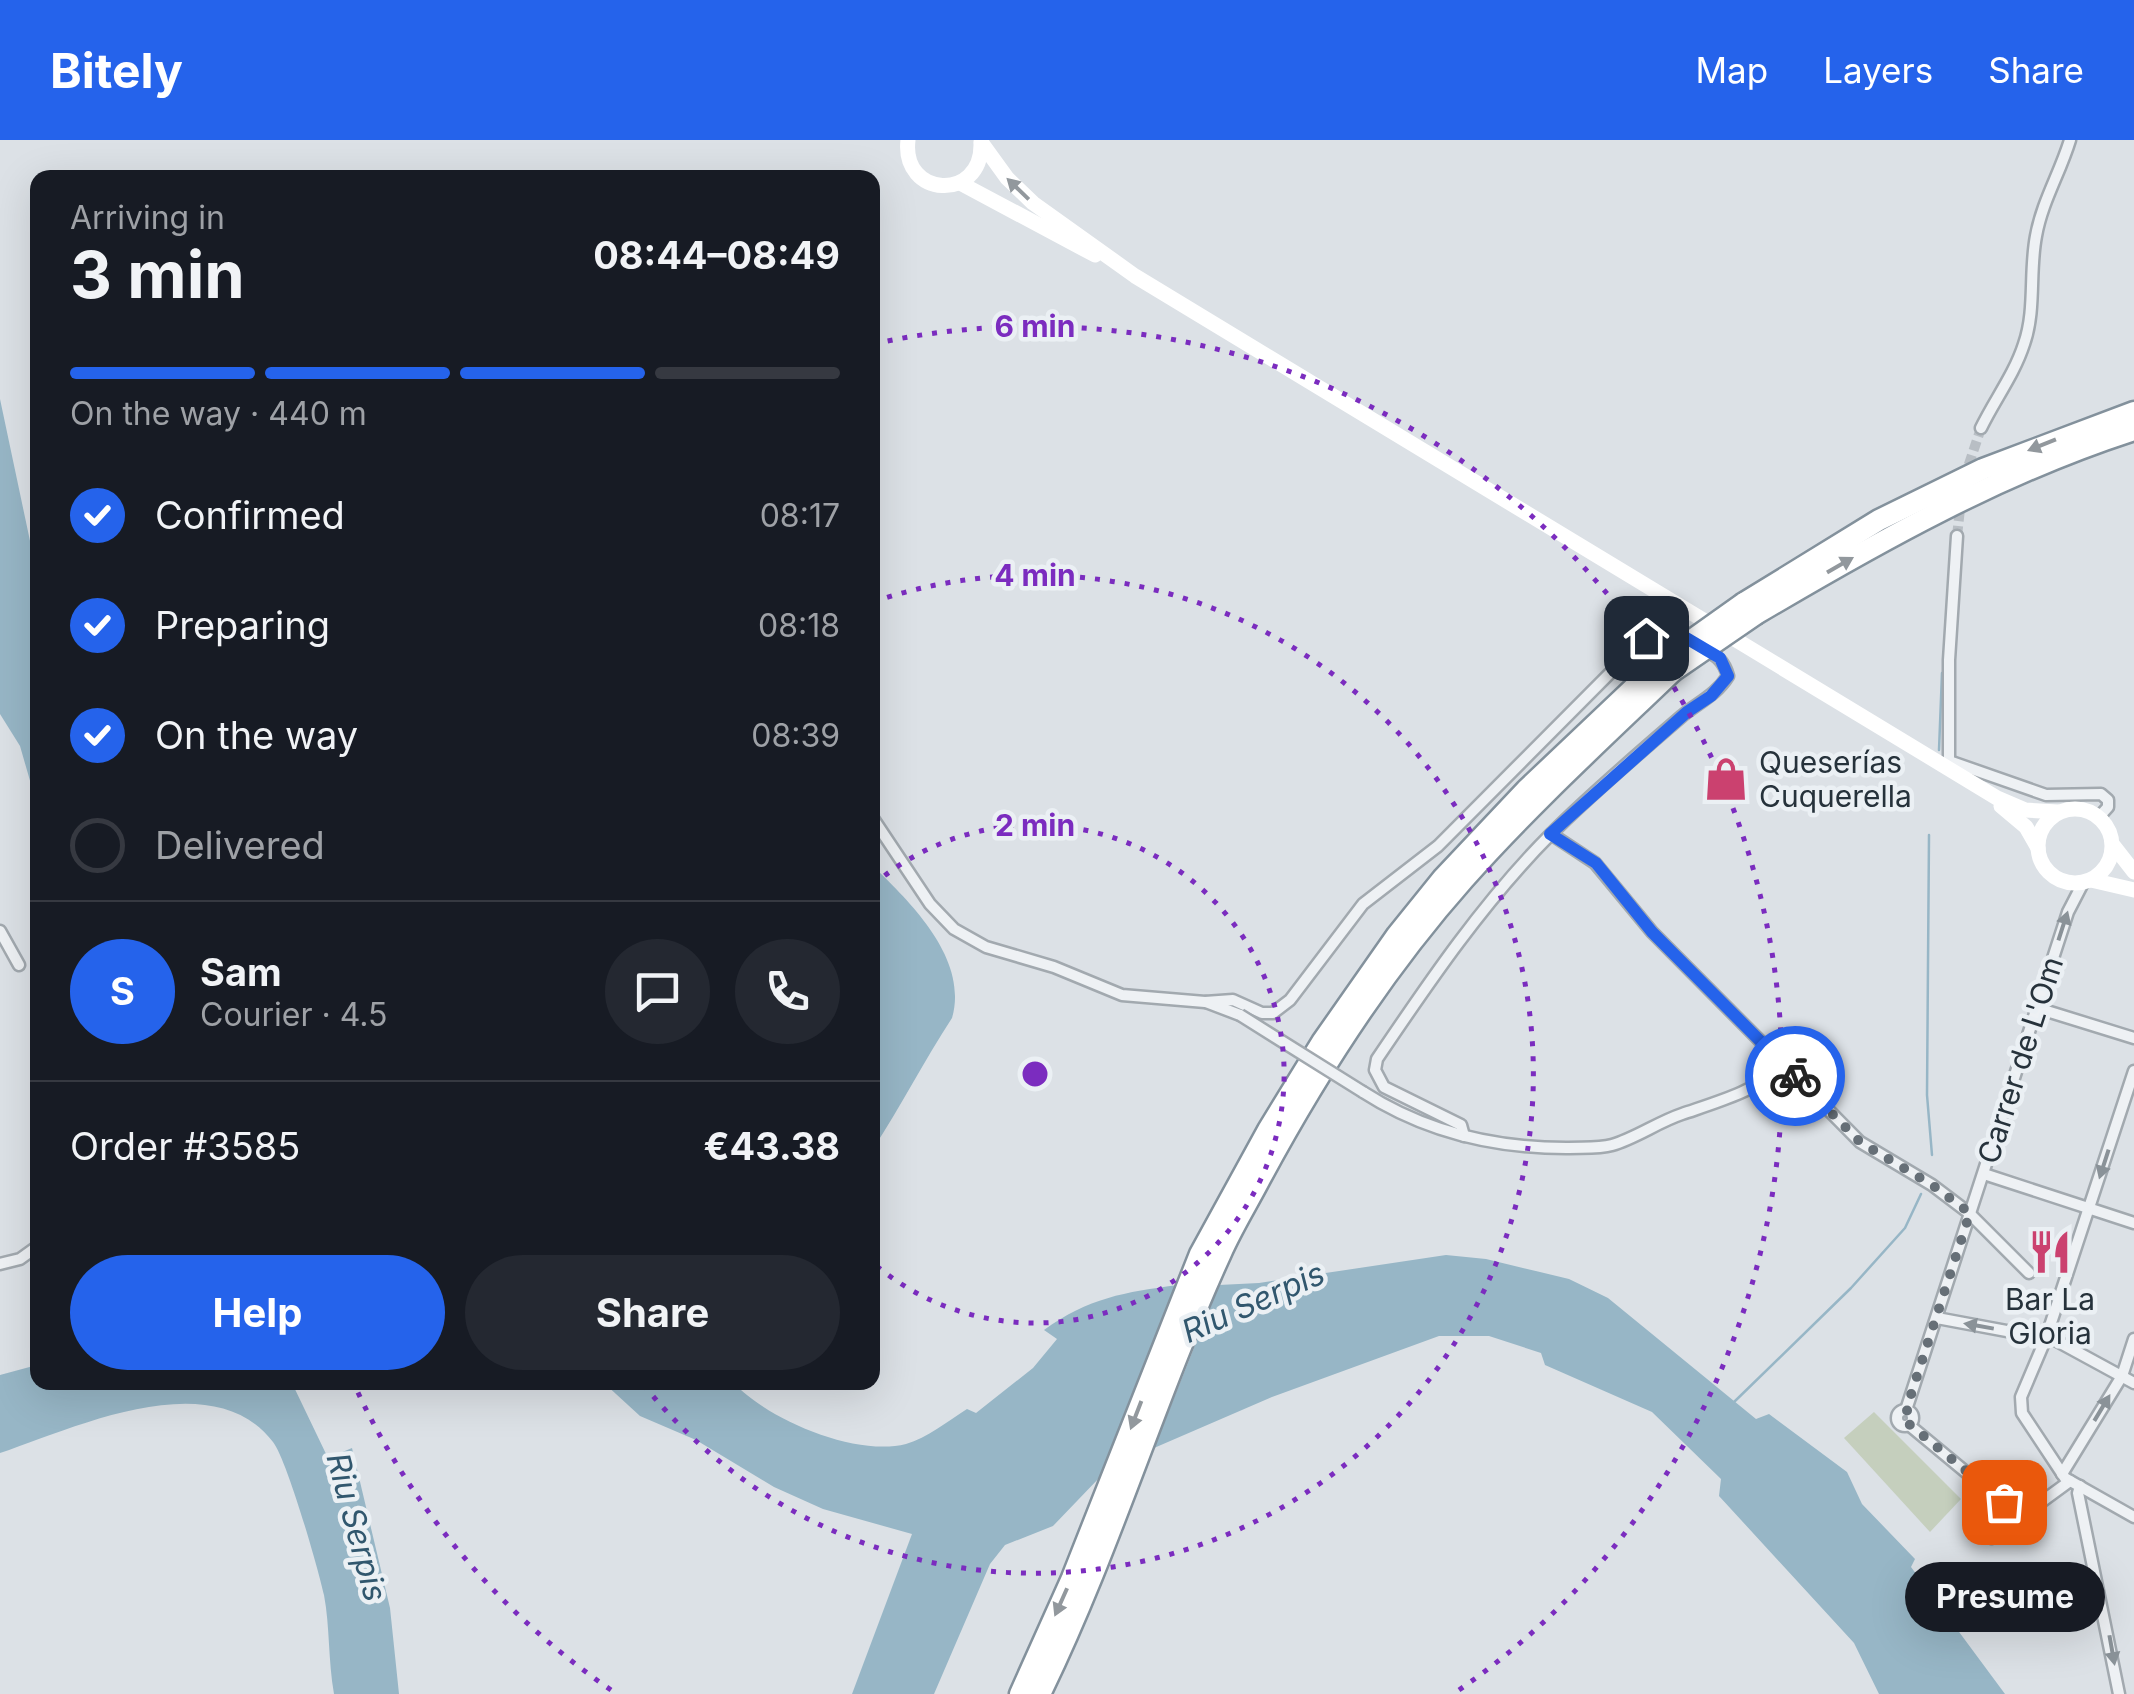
<!DOCTYPE html>
<meta charset="utf-8">
<style>
:root{--surface:#171b24;--page:#242831;--text:#f1f3f6;--muted:#9ea1a6;--line:#363941;--accent:#2563eb}
body{margin:0;font-family:Inter,sans-serif;background:var(--page);color:var(--text);height:100vh;display:flex;flex-direction:column;font-size:38px;white-space:nowrap}
*{box-sizing:border-box;margin:0}
p{font-size:32px;color:var(--muted)}
.icon{flex:none;width:55px;height:55px;fill:none;stroke:currentColor;stroke-width:2;stroke-linecap:round;stroke-linejoin:round}
.map{position:relative;flex:1;overflow:hidden}
.panel{position:absolute;left:30px;top:30px;width:850px;height:1220px;display:flex;flex-direction:column;background:var(--surface);border-radius:20px;box-shadow:0 10px 40px #0002}
.panel>*{flex:none}
.pin{position:absolute;display:grid;place-items:center;width:85px;height:85px;color:#fff;margin:-42px;border-radius:20px;box-shadow:0 5px 15px #0006}
.courier{position:absolute;display:grid;place-items:center;width:100px;height:100px;margin:-50px;border:8px solid #2563eb;border-radius:50%;background:#fff;color:#222;box-shadow:0 2px 12px #0007}
.bubble{position:absolute;height:70px;border-radius:35px;background:var(--surface);box-shadow:0 10px 40px #0002;font-size:32px;font-weight:700;line-height:70px;text-align:center}
.summary em{font-style:normal;font-weight:700}
.summary div{display:flex;flex-direction:column-reverse}
.summary{display:flex;align-items:center;justify-content:space-between;height:170px;padding:0 40px}
h1{font-size:65px;font-weight:700;line-height:75px}
.bar{display:grid;grid-template-columns:repeat(4,1fr);gap:15px 10px;align-content:center;height:120px;padding:0 40px}
.bar i{height:12px;border-radius:8px;background:var(--line)}
.bar .selected{background:var(--accent)}
.bar p{grid-column:span 4}
.line{display:flex;align-items:center;gap:25px;padding:0 40px;border-top:2px solid var(--line)}
.line div{flex:1}
.round{display:grid;place-items:center;flex:none;width:105px;height:105px;border-radius:52px;background:var(--page)}
ol{padding:0 40px;list-style:none}
li{display:flex;align-items:center;gap:30px;height:110px}
li p{margin-inline-start:auto}
li .icon{padding:10px;border-radius:50%;background:var(--accent);color:#fff;stroke-width:4}
li:last-child{color:var(--muted)}
li i{width:55px;height:55px;border:5px solid var(--line);border-radius:50%}
.primary-button{display:flex;gap:20px;margin-top:auto;padding:20px 40px}
.primary-button a{flex:1;height:115px;border-radius:60px;background:var(--accent);color:#fff;font-size:40px;font-weight:700;line-height:115px;text-align:center}
.primary-button a+a{background:var(--page);color:var(--text)}
header{display:flex;align-items:center;gap:60px;box-sizing:border-box;height:140px;padding:0 50px;background:var(--accent);color:#fff}
header strong{font-size:48px}
nav{display:flex;gap:55px;margin-inline-start:auto;font-size:35px}
.map>svg:first-child{display:block}
</style>
<header>
<strong>Bitely</strong>
<nav><a>Map</a><a>Layers</a><a>Share</a></nav>
</header>
<div class="map">
<svg width="2134" height="1554" viewBox="0 0 2134 1554">
<rect width="100%" height="100%" fill="#dce1e6"/>
<polygon fill="#c5cfbd" points="1874,1272 1961,1359 1930,1392 1844,1298"/>
<g fill="#97b6c6">
<polygon points="0,259 37,434 37,665 20,606 0,574"/>
<path d="M873,726C911,763 969,819 952,878C924,921 901,966 873,1009Z"/>
<polygon points="1446,1115 1486,1119 1569,1139 1608,1158 1756,1279 1769,1274 1847,1332 1862,1364 1915,1419 1911,1427 2005,1554 1879,1554 1854,1503 1719,1356 1721,1339 1652,1272 1545,1225 1541,1213 1489,1196 1439,1196 1272,1257 1154,1308 1219,1145 1259,1143"/>
<path d="M1178,1145L1101,1336L1053,1386L1005,1405L990,1424L934,1554H852L912,1394L823,1369L774,1347L696,1300L640,1276L604,1243H734C767,1279 855,1317 906,1304C927,1298 948,1281 967,1269L976,1273L1033,1228L1057,1199L1044,1190C1088,1158 1125,1152 1178,1145Z"/>
<path d="M37,1225L38,1242L292,1243L328,1318L352,1308L390,1468L399,1554H334C328,1521 330,1487 324,1455C318,1428 287,1320 273,1302C212,1222 74,1288 0,1313V1235Z"/>
</g>
<g fill="none" stroke-linecap="round" stroke-linejoin="round">
<g stroke="#97b6c6" stroke-width="2.5">
<polyline points="1939,610 1942,533"/>
<polyline points="1929,695 1927,955 1932,1015"/>
<polyline points="1733,1263 1851,1148 1905,1088 1921,1054"/>
</g>
<g stroke="#b8bec4" stroke-width="10" stroke-dasharray="10 5" stroke-linecap="butt">
<polyline points="1964,339 1981,288"/>
<polyline points="1957,396 1961,360"/>
</g>
<g stroke="#a2a9af" stroke-width="15">
<g id="street">
<path d="M1981,288C1995,259 2014,235 2024,204C2036,170 2029,132 2036,96C2042,62 2060,33 2070,0"/>
<polyline points="1637,507 1660,489 1676,492 1690,500"/>
<polyline points="1949,621 2046,655 2101,654 2108,660 2108,667 2099,677"/>
<polyline points="1949,628 1949,520 1957,396"/>
<polyline points="872,677 930,764 954,789 986,807 1054,827 1122,855 1205,862 1233,860 1262,873 1273,873 1290,860 1363,764 1438,706 1632,511"/>
<polyline points="1551,694 1595,723 1652,792 1785,926"/>
<polyline points="0,791 19,825"/>
<polyline points="1206,862 1240,875"/>
<polyline points="2037,868 2134,898"/>
<polyline points="2134,931 2046,1198 2021,1257 2022,1273 2065,1338 2134,1377"/>
<path d="M1363,952C1425,992 1494,1008 1566,1008C1581,1007 1598,1009 1612,1005C1636,998 1658,982 1682,974C1720,961 1753,952 1785,926L1860,1002L1932,1045L1969,1073L2029,1133"/>
<path d="M1464,996L1461,985L1384,947L1375,930L1377,919C1429,842 1484,761 1551,694C1592,653 1638,614 1682,576C1699,562 1716,555 1728,536C1724,521 1717,516 1704,509"/>
<polyline points="1984,1034 2134,1083"/>
<polyline points="0,1124 20,1119 38,1106"/>
<polyline points="1937,1178 2055,1200 2134,1243"/>
<polyline points="1906,1270 2068,772 2083,743"/>
<circle cx="1905" cy="1278" r="8"/>
<polyline points="1909,1285 2020,1377"/>
<polyline points="2062,1334 2122,1236 2134,1199"/>
<polyline points="2080,1346 2078,1353 2119,1554"/>
<polyline points="1992,1398 2070,1341"/>
</g>
</g>
<g stroke="#83919c" stroke-width="25">
<g id="highway">
<polyline points="1744,463 1879,380 1983,329 2134,272"/>
<path d="M1756,474C1876,403 2000,333 2134,290"/>
<polyline points="1020,1554 1072,1438 1200,1114 1268,990 1322,902 1397,795 1443,738 1526,650 1661,522"/>
<path d="M1040,1554C1110,1411 1155,1257 1221,1113C1232,1088 1247,1064 1260,1039C1317,933 1384,829 1464,739C1529,666 1602,599 1673,531"/>
</g>
</g>
<use href="#street" stroke="#eef1f4" stroke-width="10"/>
<g stroke="#fff" stroke-width="15">
<path d="M908,0C901,58 982,62 981,4"/>
<polyline points="981,2 1007,38 1033,63 1135,136 1997,658 2025,670 2058,672"/>
<polyline points="960,43 1095,115"/>
<polyline points="2001,666 2026,687 2038,708"/>
<circle cx="2075" cy="706" r="37"/>
<polyline points="2113,705 2134,732"/>
<polyline points="2091,740 2134,750"/>
</g>
<use href="#highway" stroke="#fff" stroke-width="20"/>
<g stroke="#a2a9af" stroke-width="15" stroke-linecap="butt">
<polyline id="street-bridge" points="1240,875 1363,952"/>
</g>
<g stroke="#83919c" stroke-width="25" stroke-linecap="butt">
<g id="highway-bridge">
<polyline points="1661,522 1744,463"/>
<polyline points="1673,531 1756,474"/>
</g>
</g>
<use href="#street-bridge" stroke="#eef1f4" stroke-width="10"/>
<use href="#highway-bridge" stroke="#fff" stroke-width="20"/>
</g>
<defs><path id="oneway-solid" d="M-6-.8H1V-3.2L6.5 0L1 3.2V.8H-6Z" transform="scale(2.5)"/></defs>
<g fill="#92989d">
<use href="#oneway-solid" transform="translate(1018 49) rotate(-136)"/>
<use href="#oneway-solid" transform="translate(2042 305) rotate(158)"/>
<use href="#oneway-solid" transform="translate(1840 425) rotate(-30)"/>
<use href="#oneway-solid" transform="translate(1136 1275) rotate(111)"/>
<use href="#oneway-solid" transform="translate(1061 1462) rotate(114)"/>
</g>
<g fill="#8a9298">
<use href="#oneway-solid" transform="translate(2063 786) rotate(-72)"/>
<use href="#oneway-solid" transform="translate(2104 1024) rotate(108)"/>
<use href="#oneway-solid" transform="translate(1979 1186) rotate(-170)"/>
<use href="#oneway-solid" transform="translate(2102 1268) rotate(-59)"/>
<use href="#oneway-solid" transform="translate(2112 1510) rotate(80)"/>
</g>
<g fill="none" stroke-linecap="round" stroke-linejoin="round">
<polyline stroke="#666f77" stroke-width="10" stroke-dasharray="0 18" points="1795,936 1860,1002 1932,1045 1970,1073 1906,1270 1912,1273 1909,1284 2004,1362"/>
<polyline stroke="#2563eb" stroke-width="12" points="1646,498 1660,489 1676,492 1720,518 1728,536 1711,556 1687,572 1550,694 1596,723 1652,792 1795,936"/>
</g>
<g fill="none" stroke="#7b2cbf" stroke-width="5" stroke-dasharray="5 10">
<path d="M873 745A249 249 0 1 1 873 1123"/>
<path d="M873 462A499 499 0 1 1 644 1245"/>
<path d="M611 1550A748 748 0 0 1 354 1244M873 204A748 748 0 0 1 1459 1550"/>
</g>
<defs>
<g id="shop-bare" transform="scale(3.45)"><path d="M-5-2.5h2.3a2.7 3.5 0 0 1 5.4 0H5L5.5 6h-11ZM-1.5-2.5h3a1.5 2.3 0 0 0-3 0Z" fill="#cb416f" stroke="#ebf0f4" stroke-width="2.5" paint-order="stroke"/></g>
<g id="restaurant-bare" transform="scale(3.45)"><path d="M-5-6h1v4h1v-4h1v4h1v-4h1v5L-1.5 .5V6h-2V.5L-5-1ZM5-6V6H3V1.5H1.5Q1.5-4 5-6Z" fill="#cb416f" stroke="#ebf0f4" stroke-width="2.5" paint-order="stroke"/></g>
</defs>
<g fill-rule="evenodd">
<use href="#shop-bare" x="1726" y="639"/>
<use href="#restaurant-bare" x="2050" y="1112"/>
</g>
<g text-anchor="middle" dominant-baseline="central" stroke-width="9" stroke-linejoin="round" paint-order="stroke">
<g font-size="30" fill="#26323b" stroke="#ebf0f4" text-anchor="start">
<text x="1759" y="622">Queserías<tspan x="1759" dy="34">Cuquerella</tspan></text>
<text x="2050" y="1159" text-anchor="middle">Bar La<tspan x="2050" dy="34">Gloria</tspan></text>
</g>
<g font-size="30" fill="#26323b" stroke="#ebf0f4">
<text transform="translate(2020 920) rotate(-72)">Carrer de L'Om</text>
</g>
<g font-size="32" font-style="italic" fill="#31576e" stroke="#ebf0f4">
<text transform="translate(1253 1162) rotate(-24)">Riu Serpis</text>
<text transform="translate(357 1387) rotate(75)">Riu Serpis</text>
</g>
</g>
<circle cx="1035" cy="934" r="15" fill="#7b2cbf" stroke="#ebf0f4" stroke-width="5"/>
<g font-size="30" text-anchor="middle" font-weight="bold" fill="#7b2cbf" stroke="#ebf0f4" stroke-width="9" stroke-linejoin="round" paint-order="stroke">
<text x="1035" y="197">6 min</text>
<text x="1035" y="446">4 min</text>
<text x="1035" y="696">2 min</text>
</g>
</svg>
<div class="pin" style="left:2004px;top:1362px;background:#ea580c"><svg class="icon" aria-label="bag" viewBox="0 0 24 24"><path d="M5 8h14l-1 12H6zM9 8a3 3 0 0 1 6 0"/></svg></div>
<div class="pin" style="left:1646px;top:498px;background:#1f2937"><svg class="icon" aria-label="home" viewBox="0 0 24 24"><path d="M3 11l9-7 9 7M6 9v11h12V9"/></svg></div>
<div class="courier" style="left:1795px;top:936px"><svg class="icon" aria-label="bike" viewBox="0 0 24 24"><circle cx="6" cy="16" r="4"/><circle cx="18" cy="16" r="4"/><path d="M6 16l4-8h5l3 8M10 8l3 8H6M13 5h3"/></svg></div>
<div class="bubble" style="left:1905px;top:1422px;width:200px">Presume</div>
<section class="panel">
<div class="summary"><div><h1>3 min</h1><p>Arriving in</p></div><em>08:44–08:49</em></div>
<div class="bar"><i class="selected"></i><i class="selected"></i><i class="selected"></i><i></i><p>On the way · 440 m</p></div>
<ol>
<li><svg class="icon" aria-label="check" viewBox="0 0 24 24"><path d="M5 12l5 5 9-10"/></svg>Confirmed<p>08:17</p></li>
<li><svg class="icon" aria-label="check" viewBox="0 0 24 24"><path d="M5 12l5 5 9-10"/></svg>Preparing<p>08:18</p></li>
<li><svg class="icon" aria-label="check" viewBox="0 0 24 24"><path d="M5 12l5 5 9-10"/></svg>On the way<p>08:39</p></li>
<li><i></i>Delivered</li>
</ol>
<div class="line" style="height:180px"><b class="round" style="background:var(--accent);color:#fff">S</b><div><b>Sam</b><p>Courier · 4.5</p></div><a class="round"><svg class="icon" aria-label="chat" viewBox="0 0 24 24"><path d="M4 5h16v11H9l-5 4z"/></svg></a><a class="round"><svg class="icon" aria-label="phone" viewBox="0 0 24 24"><path d="M5 4h4l2 5-3 2q2 4 5 5l2-3 5 2v4C11 20 4 13 5 4z"/></svg></a></div>
<div class="line" style="height:130px"><div>Order #3585</div><b>€43.38</b></div>
<div class="primary-button"><a>Help</a><a>Share</a></div>
</section>
</div>
